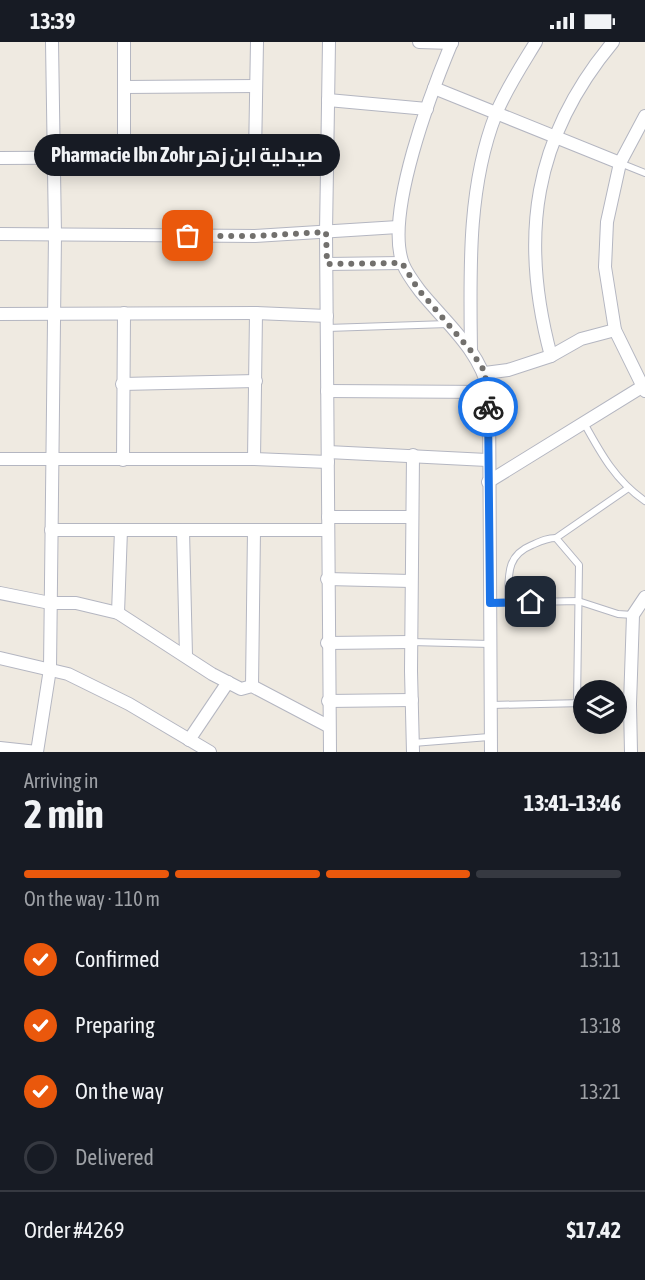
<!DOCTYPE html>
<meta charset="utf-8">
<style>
:root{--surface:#171b24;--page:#242831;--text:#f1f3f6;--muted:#9ea1a6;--line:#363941;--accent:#ea580c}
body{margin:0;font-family:"Asap Condensed",Cairo,sans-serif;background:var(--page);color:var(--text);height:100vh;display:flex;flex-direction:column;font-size:22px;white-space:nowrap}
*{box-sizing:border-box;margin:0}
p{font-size:20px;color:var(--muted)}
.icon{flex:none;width:33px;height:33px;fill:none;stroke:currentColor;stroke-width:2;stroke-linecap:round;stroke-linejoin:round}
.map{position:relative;height:710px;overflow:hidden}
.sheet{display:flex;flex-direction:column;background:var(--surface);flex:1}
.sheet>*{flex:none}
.buttons{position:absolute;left:573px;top:638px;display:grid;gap:12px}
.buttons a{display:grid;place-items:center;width:54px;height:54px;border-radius:50%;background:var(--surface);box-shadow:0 3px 15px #0003;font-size:30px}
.pin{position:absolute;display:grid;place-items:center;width:51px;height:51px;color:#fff;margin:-26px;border-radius:12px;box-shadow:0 3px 9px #0006}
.courier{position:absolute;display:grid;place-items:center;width:60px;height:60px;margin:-30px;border:4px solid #1a73e8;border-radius:50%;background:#fff;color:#222;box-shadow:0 2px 8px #0007}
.bubble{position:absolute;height:42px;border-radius:21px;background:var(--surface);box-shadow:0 3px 15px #0003;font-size:20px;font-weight:700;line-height:42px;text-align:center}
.headline em{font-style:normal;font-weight:700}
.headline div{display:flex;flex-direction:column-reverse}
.headline{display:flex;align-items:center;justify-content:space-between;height:102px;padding:0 24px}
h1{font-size:39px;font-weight:700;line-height:45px}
.bar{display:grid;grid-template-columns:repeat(4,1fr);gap:9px 6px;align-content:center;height:72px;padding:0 24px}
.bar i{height:8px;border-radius:4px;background:var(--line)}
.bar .on{background:var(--accent)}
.bar p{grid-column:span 4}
.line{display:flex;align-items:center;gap:15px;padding:0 24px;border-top:2px solid var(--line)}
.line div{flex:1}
ol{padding:0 24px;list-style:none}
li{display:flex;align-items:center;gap:18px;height:66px}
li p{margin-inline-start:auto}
li .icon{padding:6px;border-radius:50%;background:var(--accent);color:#fff;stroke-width:4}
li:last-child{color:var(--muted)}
li i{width:33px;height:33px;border:3px solid var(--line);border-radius:50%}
.status{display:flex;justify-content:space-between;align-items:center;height:42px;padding:0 30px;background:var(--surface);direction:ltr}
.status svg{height:16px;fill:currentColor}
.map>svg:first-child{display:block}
</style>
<div class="status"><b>13:39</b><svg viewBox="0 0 49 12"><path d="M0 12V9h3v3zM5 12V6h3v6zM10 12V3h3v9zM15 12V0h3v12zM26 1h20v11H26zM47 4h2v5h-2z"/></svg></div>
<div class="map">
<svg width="645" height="710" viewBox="0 0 645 710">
<rect width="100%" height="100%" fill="#efeae1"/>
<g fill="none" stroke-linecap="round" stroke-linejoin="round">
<g stroke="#b4b6c1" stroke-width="8">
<g id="lane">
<polyline points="620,121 645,131"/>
<polyline points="327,286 448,282"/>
<path d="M584,381C601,412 616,439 645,459"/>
<polyline points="490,561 578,559 618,572 633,573"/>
<path d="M508,561C509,534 505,514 532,503C541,499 547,496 556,496"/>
<polyline points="411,600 490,602"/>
<polyline points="577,661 579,523 556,496 627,447"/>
<polyline points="616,662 630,662"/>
<polyline points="491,663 584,661"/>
<polyline points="413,701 489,695"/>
</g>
</g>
<g stroke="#b4b6c1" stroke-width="14">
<g id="street">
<polyline points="124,0 124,115"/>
<polyline points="329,0 326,190 330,710"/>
<polyline points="419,0 452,1"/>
<path d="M452,0C432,48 384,172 403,222C406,230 414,241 420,249C446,281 480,308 489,350L491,710"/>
<polyline points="124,45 256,44"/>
<polyline points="434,46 620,121"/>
<polyline points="328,58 427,67"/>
<polyline points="645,74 620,121 607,180 605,225 615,288 645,349"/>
<polyline points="255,114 257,0"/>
<polyline points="0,116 328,114"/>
<polyline points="0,192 255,194 398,185"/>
<polyline points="327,222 402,221"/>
<polyline points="0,272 256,271 327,274"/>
<path d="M471,309C470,231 467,145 496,72C506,47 522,23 536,0"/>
<path d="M551,314C519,195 533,96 613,0"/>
<polyline points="485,331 508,328 551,314 581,297 615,288"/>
<polyline points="122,342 256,339"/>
<polyline points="327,349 489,350"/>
<polyline points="328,410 487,418"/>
<polyline points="413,413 411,629 413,710"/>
<polyline points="0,417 254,417 328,420"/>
<polyline points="254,417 256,271"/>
<polyline points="123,418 124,271"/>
<polyline points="488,440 645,343"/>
<polyline points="328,475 411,475"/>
<polyline points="51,488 327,488"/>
<polyline points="183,488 186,614"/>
<polyline points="327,537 411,539"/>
<polyline points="0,551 50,561 76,561 118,571 212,632 241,647 252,644 328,684"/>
<polyline points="118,571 121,488"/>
<polyline points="327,601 411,600"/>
<polyline points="0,616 68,632 129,662 210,710"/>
<polyline points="252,644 254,488"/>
<polyline points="328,659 412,658"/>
<polyline points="189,698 228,640"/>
<polyline points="0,706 37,710"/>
<polyline points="37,710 50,627 55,192 52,0"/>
<polyline points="631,710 630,662 633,573 645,555"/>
</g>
</g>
<use href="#lane" stroke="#fff" stroke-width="6"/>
<use href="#street" stroke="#fff" stroke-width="12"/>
</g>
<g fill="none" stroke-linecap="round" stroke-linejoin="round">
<polyline stroke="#72706d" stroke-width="6" stroke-dasharray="0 10.8" points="188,194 255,194 326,190 327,222 402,221 418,247 471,309 485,330 488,365"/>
<polyline stroke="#1a73e8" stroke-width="8" points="488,365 490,561 531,560"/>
</g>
</svg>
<div class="buttons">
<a><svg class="icon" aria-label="layers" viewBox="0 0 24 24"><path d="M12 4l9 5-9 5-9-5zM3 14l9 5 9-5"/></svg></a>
</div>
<div class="pin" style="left:188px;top:194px;background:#ea580c"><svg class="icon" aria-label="bag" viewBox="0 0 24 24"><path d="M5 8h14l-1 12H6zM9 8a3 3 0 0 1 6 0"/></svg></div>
<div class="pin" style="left:531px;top:560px;background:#1f2937"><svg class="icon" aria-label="home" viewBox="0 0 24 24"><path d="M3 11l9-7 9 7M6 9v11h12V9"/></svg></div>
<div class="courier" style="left:488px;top:365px"><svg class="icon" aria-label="bike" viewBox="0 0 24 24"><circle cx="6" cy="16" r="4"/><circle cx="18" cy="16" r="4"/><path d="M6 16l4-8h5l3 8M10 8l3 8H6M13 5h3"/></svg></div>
<div class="bubble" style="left:34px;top:92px;width:306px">Pharmacie Ibn Zohr صيدلية ابن زهر</div>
</div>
<section class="sheet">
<div class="headline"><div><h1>2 min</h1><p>Arriving in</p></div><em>13:41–13:46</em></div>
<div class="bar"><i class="on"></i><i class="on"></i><i class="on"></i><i></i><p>On the way · 110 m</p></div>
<ol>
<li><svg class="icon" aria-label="check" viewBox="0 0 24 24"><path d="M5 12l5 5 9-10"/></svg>Confirmed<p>13:11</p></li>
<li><svg class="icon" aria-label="check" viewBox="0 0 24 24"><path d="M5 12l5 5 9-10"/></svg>Preparing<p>13:18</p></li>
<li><svg class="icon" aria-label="check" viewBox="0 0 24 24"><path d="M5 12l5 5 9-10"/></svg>On the way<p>13:21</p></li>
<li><i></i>Delivered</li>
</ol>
<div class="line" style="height:78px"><div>Order #4269</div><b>$17.42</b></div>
</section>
